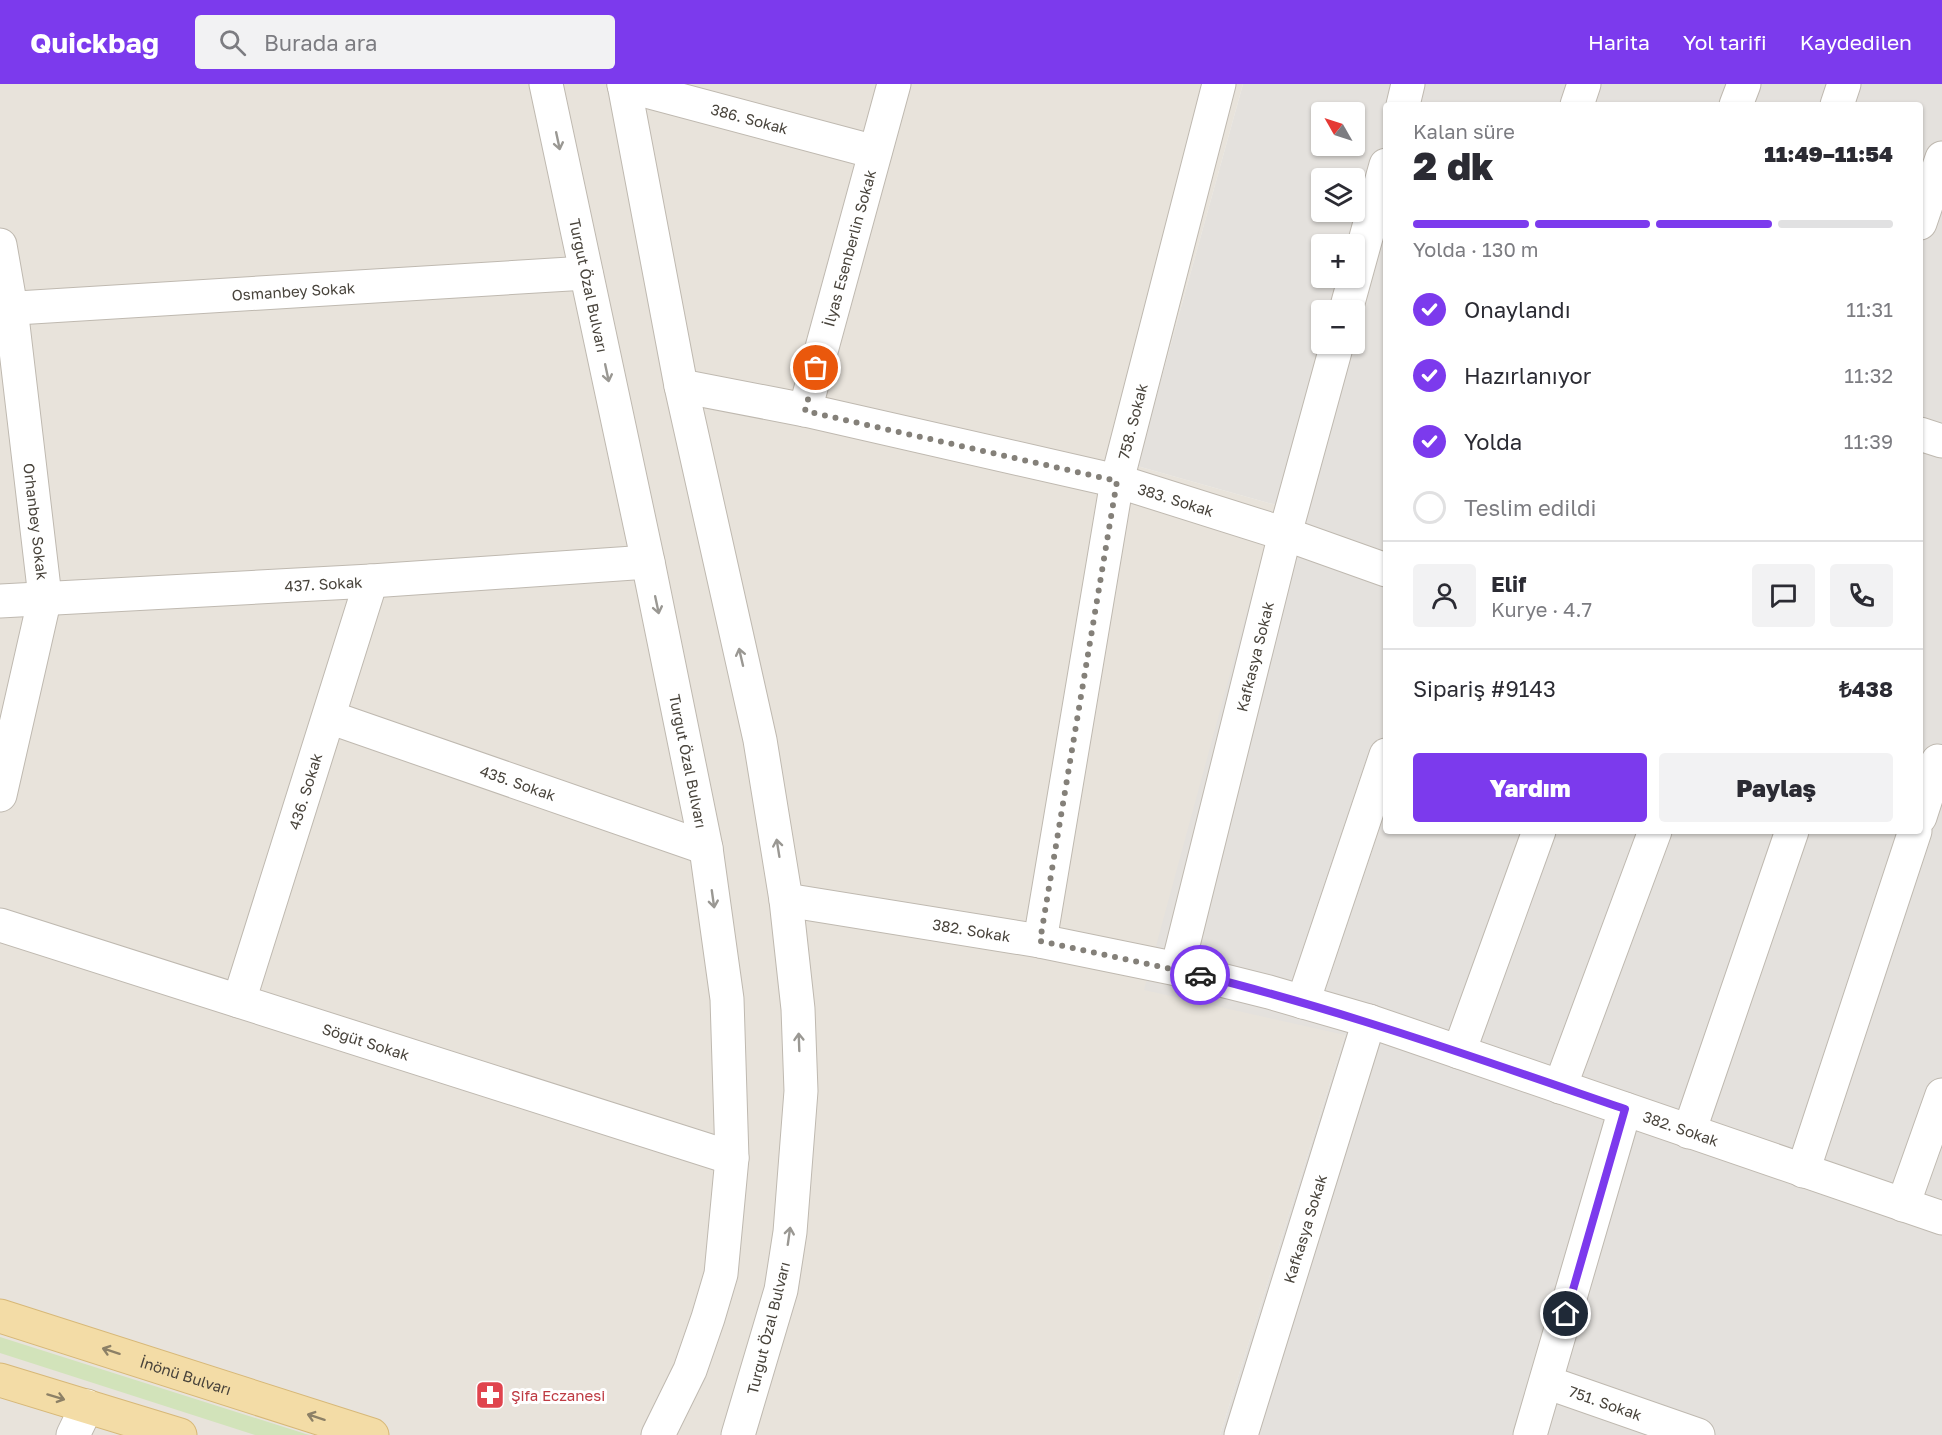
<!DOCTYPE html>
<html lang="tr">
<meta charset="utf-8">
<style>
:root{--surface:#fff;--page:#f2f2f3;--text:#2b2b33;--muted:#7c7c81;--line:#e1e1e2;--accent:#7c3aed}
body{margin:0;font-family:"Golos Text",sans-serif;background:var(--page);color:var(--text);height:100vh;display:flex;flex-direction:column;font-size:22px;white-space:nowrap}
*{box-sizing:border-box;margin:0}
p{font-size:20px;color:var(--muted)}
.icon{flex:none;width:33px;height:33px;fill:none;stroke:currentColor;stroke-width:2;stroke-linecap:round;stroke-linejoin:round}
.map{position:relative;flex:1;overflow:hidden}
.drawer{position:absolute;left:1383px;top:18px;width:540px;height:732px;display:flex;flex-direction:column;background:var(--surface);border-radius:6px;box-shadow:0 2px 4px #0004}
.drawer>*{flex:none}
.needle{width:39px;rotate:309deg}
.controls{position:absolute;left:1311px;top:18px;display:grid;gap:12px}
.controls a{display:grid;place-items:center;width:54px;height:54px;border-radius:6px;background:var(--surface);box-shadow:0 2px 4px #0004;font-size:30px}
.pin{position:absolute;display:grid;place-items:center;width:51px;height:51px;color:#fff;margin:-26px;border:3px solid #fff;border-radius:50%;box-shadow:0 2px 6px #0007}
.courier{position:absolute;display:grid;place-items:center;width:60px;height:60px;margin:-30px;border:4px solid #7c3aed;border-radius:50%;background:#fff;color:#222;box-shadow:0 2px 8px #0007}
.overview em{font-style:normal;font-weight:800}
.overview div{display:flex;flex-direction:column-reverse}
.overview{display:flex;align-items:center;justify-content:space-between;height:102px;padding:0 30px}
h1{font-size:39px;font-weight:800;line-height:45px}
.bar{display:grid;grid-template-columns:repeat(4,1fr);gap:9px 6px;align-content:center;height:72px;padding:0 30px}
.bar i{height:8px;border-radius:4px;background:var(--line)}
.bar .active{background:var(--accent)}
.bar p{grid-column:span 4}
.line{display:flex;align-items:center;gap:15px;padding:0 30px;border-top:2px solid var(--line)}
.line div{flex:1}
.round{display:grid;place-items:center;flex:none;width:63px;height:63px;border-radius:6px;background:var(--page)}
ol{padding:0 30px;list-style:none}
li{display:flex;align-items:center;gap:18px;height:66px}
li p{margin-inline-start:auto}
li .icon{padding:6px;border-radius:50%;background:var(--accent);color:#fff;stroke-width:4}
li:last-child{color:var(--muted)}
li i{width:33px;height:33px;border:3px solid var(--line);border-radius:50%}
.button{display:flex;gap:12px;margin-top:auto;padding:12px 30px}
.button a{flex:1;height:69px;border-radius:6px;background:var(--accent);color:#fff;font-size:24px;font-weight:800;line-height:69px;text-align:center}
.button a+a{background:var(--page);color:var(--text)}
header{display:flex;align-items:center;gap:36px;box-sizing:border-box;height:84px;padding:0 30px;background:var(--accent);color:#fff}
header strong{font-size:28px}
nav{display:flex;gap:33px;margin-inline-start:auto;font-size:21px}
.search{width:420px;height:54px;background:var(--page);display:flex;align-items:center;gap:15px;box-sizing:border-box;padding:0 21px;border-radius:6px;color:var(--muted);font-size:22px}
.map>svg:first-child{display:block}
</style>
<header>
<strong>Quickbag</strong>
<div class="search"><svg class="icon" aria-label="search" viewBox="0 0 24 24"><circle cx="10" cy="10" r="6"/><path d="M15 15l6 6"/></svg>Burada ara</div>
<nav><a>Harita</a><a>Yol tarifi</a><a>Kaydedilen</a></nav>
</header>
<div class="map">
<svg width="1942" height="1351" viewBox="0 0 1942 1351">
<rect width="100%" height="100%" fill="#f4f2ec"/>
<polygon fill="#e8e3db" points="0,0 1243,0 1137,382 1276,421 1345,951 1220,1351 0,1351"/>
<path fill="#e4e1dd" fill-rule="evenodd" d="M1243,0H1942V1351H1220L1345,951L1144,906L1276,421L1137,382ZM1386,21H1920V747H1386ZM1322,28H1354V62H1322ZM1322,94H1354V128H1322ZM1322,160H1354V194H1322ZM1322,226H1354V260H1322Z"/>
<polygon fill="#d2e3ba" points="0,1253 306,1350 310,1351 255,1351 0,1269"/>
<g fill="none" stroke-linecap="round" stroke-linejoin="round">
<g stroke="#bfb9b0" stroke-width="35">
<g id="minor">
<path id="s1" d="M546,0L648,478L706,764L727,915L732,1074L721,1190L708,1234L690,1286L658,1351"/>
<polyline points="624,0 681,302 760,656 786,816 798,925 801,1007 790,1148 781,1206 738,1351"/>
<path id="s2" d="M624,1L875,68"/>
<polyline points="1403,21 1408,0"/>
<polyline points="1577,21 1584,0"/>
<polyline points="1736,21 1744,0"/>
<polyline points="1837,21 1844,0"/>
<polyline points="1920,139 1942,74"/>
<path id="s3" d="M0,161L11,224L45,513L0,711"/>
<path id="s4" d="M0,225L586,189"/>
<polyline points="1346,226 1386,81"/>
<path id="s5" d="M681,302L805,326L1117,397L1285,450L1386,486"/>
<path id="s6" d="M805,326L894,0"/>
<polyline points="1920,350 1942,357"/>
<path id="s7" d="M0,517L371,497L648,478"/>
<path id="s8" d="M329,633L706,764"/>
<polyline points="1920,733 1938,677"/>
<path id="s9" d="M786,816L1040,857L1177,885L1269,908L1369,937L1942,1134"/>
<path id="s10" d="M0,841L732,1074"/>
<path id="s11" d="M1040,857L1117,397L1219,0"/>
<path id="s12" d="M1177,885L1285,450L1337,260"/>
<path id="s13" d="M239,917L371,497"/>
<polyline points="1303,918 1386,671"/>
<polyline points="1459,968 1539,747"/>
<polyline points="1560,1003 1655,747"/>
<polyline points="1689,1048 1792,747"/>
<polyline points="1803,1087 1915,747"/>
<polyline points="1903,1121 1942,1011"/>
<path id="s14" d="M1546,1298L1698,1351"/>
<polyline points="73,1351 87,1322"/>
<path id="s15" d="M1241,1351L1369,937"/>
<polyline points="1530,1351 1625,1025"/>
</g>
</g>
<g stroke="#d7b878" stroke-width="35">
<g id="major">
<path id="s16" d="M0,1232L372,1351"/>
<polyline points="0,1296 180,1351"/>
</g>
</g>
<use href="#minor" stroke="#fff" stroke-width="33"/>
<use href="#major" stroke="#f3dca6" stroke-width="33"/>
</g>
<defs><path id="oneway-shaft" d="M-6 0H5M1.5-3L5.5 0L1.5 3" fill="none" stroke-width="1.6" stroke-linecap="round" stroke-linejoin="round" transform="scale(1.5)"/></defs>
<g stroke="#9a9893">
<use href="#oneway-shaft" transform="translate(558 57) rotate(78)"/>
<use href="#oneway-shaft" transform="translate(607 289) rotate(78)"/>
<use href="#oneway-shaft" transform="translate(657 521) rotate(78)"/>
<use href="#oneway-shaft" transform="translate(741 573) rotate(-103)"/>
<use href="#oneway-shaft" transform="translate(778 764) rotate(-99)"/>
<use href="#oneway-shaft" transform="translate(713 815) rotate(82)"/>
<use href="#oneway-shaft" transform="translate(799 958) rotate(-92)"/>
<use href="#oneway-shaft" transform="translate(789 1152) rotate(-82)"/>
</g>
<g stroke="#8c8066">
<use href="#oneway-shaft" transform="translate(111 1267) rotate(-162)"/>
<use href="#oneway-shaft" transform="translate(56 1313) rotate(17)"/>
<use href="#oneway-shaft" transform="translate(316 1333) rotate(-162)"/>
</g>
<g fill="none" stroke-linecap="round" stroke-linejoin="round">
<polyline stroke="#848079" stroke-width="6" stroke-dasharray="0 10.8" points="816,284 805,327 1117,397 1040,857 1200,891"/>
<path stroke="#7c3aed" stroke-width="8" d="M1200,891C1345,927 1485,977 1625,1025L1566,1230"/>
</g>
<defs>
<g id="pharmacy-square" transform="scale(1.5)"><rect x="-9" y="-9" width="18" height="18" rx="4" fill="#e0444e" stroke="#fff"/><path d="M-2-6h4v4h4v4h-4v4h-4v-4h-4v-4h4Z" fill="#fff"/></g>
</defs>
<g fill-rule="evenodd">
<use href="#pharmacy-square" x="490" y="1311"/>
</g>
<g text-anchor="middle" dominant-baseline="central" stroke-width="6" stroke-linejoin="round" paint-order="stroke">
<g font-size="15" fill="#48433b" stroke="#fff">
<text stroke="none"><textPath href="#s2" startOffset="130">386. Sokak</textPath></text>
<text stroke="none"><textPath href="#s6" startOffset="168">İlyas Esenberlin Sokak</textPath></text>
<text stroke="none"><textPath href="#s1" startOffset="206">Turgut Özal Bulvarı</textPath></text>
<text stroke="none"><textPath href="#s4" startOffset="294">Osmanbey Sokak</textPath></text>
<text stroke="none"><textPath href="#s11" startOffset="528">758. Sokak</textPath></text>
<text stroke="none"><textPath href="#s5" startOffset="508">383. Sokak</textPath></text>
<text stroke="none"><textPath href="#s3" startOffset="279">Orhanbey Sokak</textPath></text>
<text stroke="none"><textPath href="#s7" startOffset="324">437. Sokak</textPath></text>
<text stroke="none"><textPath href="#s12" startOffset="322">Kafkasya Sokak</textPath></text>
<text stroke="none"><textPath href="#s1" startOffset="692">Turgut Özal Bulvarı</textPath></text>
<text stroke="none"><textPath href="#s8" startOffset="200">435. Sokak</textPath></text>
<text stroke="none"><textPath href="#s13" startOffset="220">436. Sokak</textPath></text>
<text stroke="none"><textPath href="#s9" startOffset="188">382. Sokak</textPath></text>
<text stroke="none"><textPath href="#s10" startOffset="384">Söğüt Sokak</textPath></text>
<text stroke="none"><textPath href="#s9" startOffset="926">382. Sokak</textPath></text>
<text stroke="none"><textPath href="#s15" startOffset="216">Kafkasya Sokak</textPath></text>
<text transform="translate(768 1244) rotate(-76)">Turgut Özal Bulvarı</text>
<text stroke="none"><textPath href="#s16" startOffset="195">İnönü Bulvarı</textPath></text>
<text stroke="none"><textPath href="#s14" startOffset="63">751. Sokak</textPath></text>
</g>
<g font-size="15" fill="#be3a42" stroke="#fff" text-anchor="start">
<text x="511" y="1311">Şifa Eczanesi</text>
</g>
</g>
</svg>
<div class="controls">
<a><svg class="needle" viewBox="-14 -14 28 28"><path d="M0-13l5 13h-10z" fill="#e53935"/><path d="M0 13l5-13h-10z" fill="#7c7c81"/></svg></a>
<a><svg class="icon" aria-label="layers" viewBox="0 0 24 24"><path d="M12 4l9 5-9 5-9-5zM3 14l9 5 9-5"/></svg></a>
<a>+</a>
<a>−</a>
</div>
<div class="pin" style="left:816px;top:284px;background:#ea580c"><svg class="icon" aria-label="bag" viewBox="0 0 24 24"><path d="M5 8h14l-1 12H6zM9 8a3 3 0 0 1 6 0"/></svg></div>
<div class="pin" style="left:1566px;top:1230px;background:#1f2937"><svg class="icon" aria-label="home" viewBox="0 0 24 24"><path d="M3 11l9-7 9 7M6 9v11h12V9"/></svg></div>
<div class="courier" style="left:1200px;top:891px"><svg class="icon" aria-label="car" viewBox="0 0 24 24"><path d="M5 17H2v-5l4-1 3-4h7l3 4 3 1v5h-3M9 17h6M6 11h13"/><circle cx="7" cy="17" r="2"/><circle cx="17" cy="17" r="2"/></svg></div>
<section class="drawer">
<div class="overview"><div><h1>2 dk</h1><p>Kalan süre</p></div><em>11:49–11:54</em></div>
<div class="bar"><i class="active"></i><i class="active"></i><i class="active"></i><i></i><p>Yolda · 130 m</p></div>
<ol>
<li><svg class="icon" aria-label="check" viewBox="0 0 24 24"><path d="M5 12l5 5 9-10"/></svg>Onaylandı<p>11:31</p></li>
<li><svg class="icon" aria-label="check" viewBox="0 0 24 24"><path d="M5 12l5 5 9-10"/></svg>Hazırlanıyor<p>11:32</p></li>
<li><svg class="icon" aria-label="check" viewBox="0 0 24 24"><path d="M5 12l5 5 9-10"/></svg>Yolda<p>11:39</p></li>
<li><i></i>Teslim edildi</li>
</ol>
<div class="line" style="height:108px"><a class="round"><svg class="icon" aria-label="person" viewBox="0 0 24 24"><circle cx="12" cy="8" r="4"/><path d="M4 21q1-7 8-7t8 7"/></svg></a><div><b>Elif</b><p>Kurye · 4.7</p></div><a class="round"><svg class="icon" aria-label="chat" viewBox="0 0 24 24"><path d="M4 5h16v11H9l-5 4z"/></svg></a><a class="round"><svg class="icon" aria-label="phone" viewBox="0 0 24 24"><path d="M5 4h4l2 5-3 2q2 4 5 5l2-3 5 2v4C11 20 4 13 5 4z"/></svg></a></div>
<div class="line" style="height:78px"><div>Sipariş #9143</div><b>₺438</b></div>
<div class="button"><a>Yardım</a><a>Paylaş</a></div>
</section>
</div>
